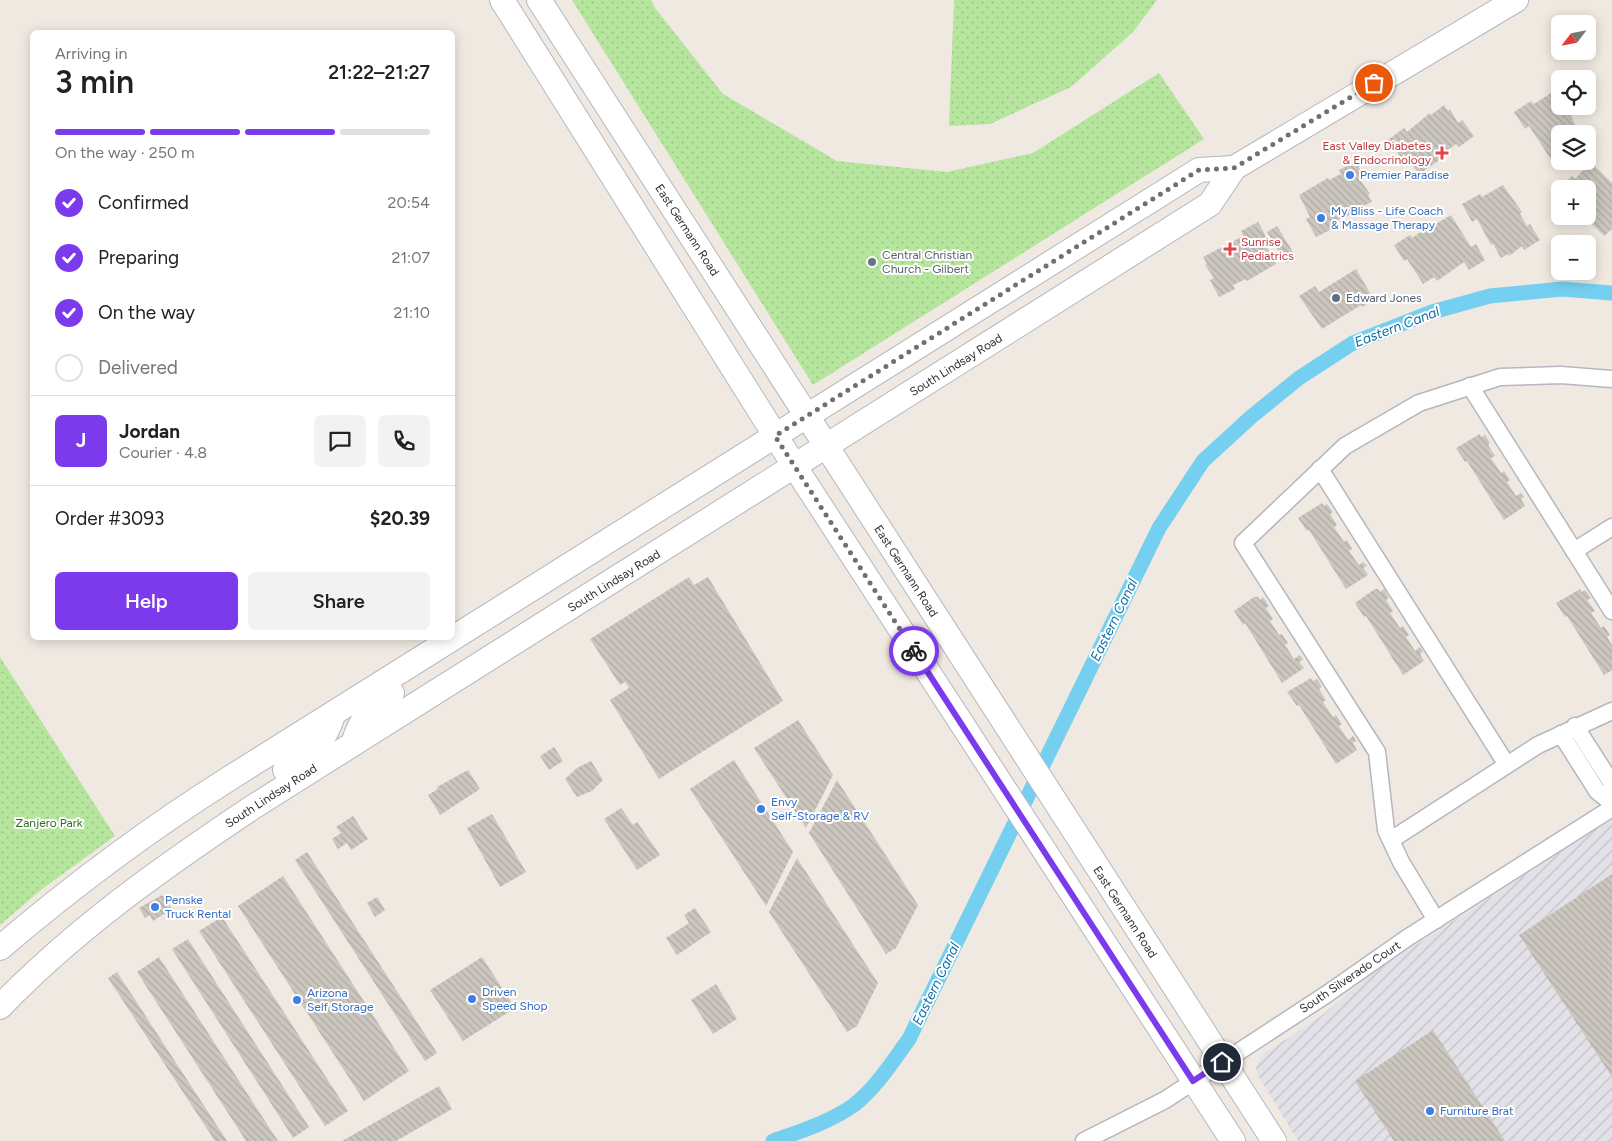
<!DOCTYPE html>
<meta charset="utf-8">
<style>
:root{--surface:#fff;--page:#f2f2f2;--text:#222;--muted:#767676;--line:#e0e0e0;--accent:#7c3aed}
body{margin:0;font-family:Figtree,sans-serif;background:var(--page);color:var(--text);height:100vh;display:flex;flex-direction:column;font-size:19px;white-space:nowrap}
*{box-sizing:border-box;margin:0}
p{font-size:16px;color:var(--muted)}
.icon{flex:none;width:28px;height:28px;fill:none;stroke:currentColor;stroke-width:2;stroke-linecap:round;stroke-linejoin:round}
.map{position:relative;flex:1;overflow:hidden}
.details{position:absolute;left:30px;top:30px;width:425px;height:610px;display:flex;flex-direction:column;background:var(--surface);border-radius:8px;box-shadow:0 2px 12px #0003}
.details>*{flex:none}
.needle{width:32px;rotate:238deg}
.tools{position:absolute;left:1551px;top:15px;display:grid;gap:10px}
.tools a{display:grid;place-items:center;width:45px;height:45px;border-radius:8px;background:var(--surface);box-shadow:0 2px 12px #0003;font-size:25px}
.pin{position:absolute;display:grid;place-items:center;width:42px;height:42px;color:#fff;margin:-21px;border:2px solid #fff;border-radius:50%;box-shadow:0 1px 5px #0007}
.courier{position:absolute;display:grid;place-items:center;width:50px;height:50px;margin:-25px;border:4px solid #7c3aed;border-radius:50%;background:#fff;color:#222;box-shadow:0 1px 6px #0007}
.headline em{font-style:normal;font-weight:600}
.headline div{display:flex;flex-direction:column-reverse}
.headline{display:flex;align-items:center;justify-content:space-between;height:85px;padding:0 25px}
h1{font-size:32px;font-weight:600;line-height:38px}
.bar{display:grid;grid-template-columns:repeat(4,1fr);gap:8px 5px;align-content:center;height:60px;padding:0 25px}
.bar i{height:6px;border-radius:4px;background:var(--line)}
.bar .active{background:var(--accent)}
.bar p{grid-column:span 4}
.line{display:flex;align-items:center;gap:12px;padding:0 25px;border-top:1px solid var(--line)}
.line div{flex:1}
.round{display:grid;place-items:center;flex:none;width:52px;height:52px;border-radius:8px;background:var(--page)}
ol{padding:0 25px;list-style:none}
li{display:flex;align-items:center;gap:15px;height:55px}
li p{margin-inline-start:auto}
li .icon{padding:5px;border-radius:50%;background:var(--accent);color:#fff;stroke-width:4}
li:last-child{color:var(--muted)}
li i{width:28px;height:28px;border:2px solid var(--line);border-radius:50%}
.action{display:flex;gap:10px;margin-top:auto;padding:10px 25px}
.action a{flex:1;height:58px;border-radius:8px;background:var(--accent);color:#fff;font-size:20px;font-weight:600;line-height:58px;text-align:center}
.action a+a{background:var(--page);color:var(--text)}
.map>svg:first-child{display:block}
</style>
<div class="map">
<svg width="1612" height="1141" viewBox="0 0 1612 1141">
<defs>
<pattern id="industrial-furrows" width="10" height="10" patternUnits="userSpaceOnUse" patternTransform="scale(1.25)"><rect width="10" height="10" fill="#e3e1e8"/><path d="M-1 1l2-2M0 10L10 0M9 11l2-2" fill="none" stroke="#c3c1c7"/></pattern>
<pattern id="green-dots" width="8" height="8" patternUnits="userSpaceOnUse" patternTransform="scale(1.25)"><rect width="8" height="8" fill="#b6e59e"/><path d="M2 2h.1M6 6h.1" fill="none" stroke="#9dc588" stroke-width="1.8" stroke-linecap="round"/></pattern>
<pattern id="building-back-hatch" width="6" height="6" patternUnits="userSpaceOnUse" patternTransform="scale(1.25)"><rect width="6" height="6" fill="#cbc7bf"/><path d="M-1 5l2 2M0 0l6 6M5-1l2 2" fill="none" stroke="#afaba4"/></pattern>
</defs>
<rect width="100%" height="100%" fill="#efe9e1"/>
<polygon fill="url(#industrial-furrows)" points="1612,819 1612,1141 1298,1141 1257,1074 1256,1067 1262,1055 1321,1016 1372,973"/>
<g fill="url(#green-dots)">
<polygon points="572,0 651,0 655,8 723,94 837,161 947,172 1033,153 1159,73 1204,139 813,385"/>
<polygon points="954,0 1157,0 1133,32 1071,87 990,124 949,126"/>
<polygon points="0,657 115,836 42,889 0,925"/>
</g>
<g fill="none" stroke-linecap="round" stroke-linejoin="round">
<path stroke="#75cff0" stroke-width="15" d="M773,1141C801,1131 830,1122 854,1105C876,1088 893,1061 909,1039L1159,528L1203,461L1251,417L1299,378L1353,343L1432,312L1490,296L1562,289L1612,293"/>
</g>
<g fill="url(#building-back-hatch)">
<polygon points="1554,91 1560,100 1560,106 1566,106 1579,132 1583,130 1585,134 1560,134 1560,160 1554,164 1529,126 1525,129 1514,112 1531,101 1534,104"/>
<polygon points="1444,105 1448,111 1450,109 1458,123 1462,120 1474,136 1459,147 1456,144 1445,152 1447,155 1419,174 1404,154 1401,157 1388,140 1404,128 1407,132 1430,113 1431,115"/>
<polygon points="1356,162 1365,178 1361,181 1370,194 1368,195 1372,202 1357,209 1358,211 1331,223 1334,228 1316,237 1306,219 1310,217 1299,195 1328,178 1329,180 1341,174 1339,170"/>
<polygon points="1593,164 1612,183 1612,229 1604,236 1584,216 1588,216 1588,189 1560,189 1560,191 1557,189 1572,176 1575,179 1586,167 1587,169"/>
<polygon points="1503,185 1522,212 1520,214 1527,226 1530,224 1540,240 1524,250 1522,246 1509,256 1508,254 1501,258 1493,244 1491,245 1477,219 1472,222 1462,204 1480,194 1482,197"/>
<polygon points="1451,215 1471,247 1476,244 1485,260 1469,270 1464,262 1437,281 1434,277 1423,284 1407,259 1404,261 1394,245 1410,235 1412,238 1433,223 1434,225"/>
<polygon points="1258,222 1268,240 1264,242 1276,264 1247,281 1246,279 1233,285 1235,289 1219,297 1210,280 1214,278 1205,265 1207,264 1203,257 1243,236 1241,231"/>
<polygon points="1277,226 1296,257 1286,263 1267,232"/>
<polygon points="1356,269 1374,300 1362,307 1361,305 1322,329 1299,296 1315,286 1319,292"/>
<polygon points="1480,434 1481,437 1485,435 1490,443 1488,445 1495,456 1491,458 1501,473 1504,471 1510,480 1507,482 1516,496 1521,493 1524,497 1521,499 1525,506 1504,520 1467,461 1465,462 1456,448"/>
<polygon points="1322,503 1324,506 1327,504 1333,512 1330,514 1337,525 1334,527 1344,542 1347,540 1352,549 1349,551 1359,565 1363,562 1367,566 1363,568 1368,575 1346,589 1309,530 1307,531 1298,518"/>
<polygon points="689,577 694,585 708,577 783,701 659,779 610,700 629,688 625,682 620,685 590,639"/>
<polygon points="1375,589 1378,589 1380,592 1384,589 1389,598 1386,600 1393,611 1390,613 1400,628 1403,626 1409,635 1406,637 1415,651 1420,647 1423,652 1420,654 1424,661 1403,675 1366,616 1364,617 1355,603"/>
<polygon points="1580,589 1581,592 1585,590 1591,598 1587,600 1595,611 1591,613 1601,628 1604,626 1610,635 1607,637 1612,645 1612,670 1604,675 1567,616 1565,617 1556,603"/>
<polygon points="1254,597 1258,597 1260,600 1263,597 1269,606 1266,608 1273,619 1270,621 1279,635 1282,634 1288,643 1285,645 1294,659 1300,655 1303,660 1299,662 1304,668 1282,683 1245,623 1243,625 1234,611"/>
<polygon points="1311,678 1313,681 1317,679 1322,687 1319,689 1326,700 1323,702 1333,717 1336,715 1342,724 1339,726 1348,740 1353,736 1356,741 1353,743 1357,750 1336,764 1299,705 1297,706 1287,692"/>
<polygon points="798,720 833,775 806,828 754,748"/>
<polygon points="554,747 563,761 549,770 540,756"/>
<polygon points="734,760 793,852 766,906 690,789"/>
<polygon points="591,761 603,780 592,791 577,797 565,779 577,768"/>
<polygon points="468,770 480,789 440,815 428,795 438,789 437,787"/>
<polygon points="837,780 918,905 896,948 886,954 809,833"/>
<polygon points="621,808 633,825 637,822 660,855 637,870 604,819"/>
<polygon points="492,814 526,872 500,887 467,828"/>
<polygon points="353,816 368,839 351,850 347,843 338,849 332,839 341,833 336,827"/>
<polygon points="307,852 437,1053 425,1061 295,860"/>
<polygon points="797,858 878,983 857,1026 847,1032 769,912"/>
<polygon points="1612,874 1612,1077 1519,935"/>
<polygon points="283,876 409,1071 364,1101 238,906"/>
<polygon points="162,895 172,909 153,921 150,915 145,918 139,908"/>
<polygon points="377,897 385,910 375,917 367,903"/>
<polygon points="695,908 711,932 677,955 666,938 689,923 684,915"/>
<polygon points="222,917 348,1111 325,1126 199,931"/>
<polygon points="188,939 309,1127 293,1138 172,949"/>
<polygon points="159,957 278,1141 246,1141 137,972"/>
<polygon points="482,957 515,1008 463,1041 430,990"/>
<polygon points="117,972 227,1141 215,1141 108,978"/>
<polygon points="716,984 737,1019 713,1034 691,1000"/>
<polygon points="1433,1030 1505,1141 1394,1141 1355,1081"/>
<polygon points="439,1086 452,1109 396,1141 342,1141"/>
</g>
<g fill="none" stroke-linecap="round" stroke-linejoin="round">
<g stroke="#b4b7c1" stroke-width="19">
<g id="minor">
<polyline points="1470,386 1612,611"/>
<polyline points="1320,469 1507,765"/>
<polyline points="1574,551 1612,527"/>
<polyline points="1575,726 1611,782 1612,789"/>
<polyline points="1561,734 1597,791 1612,803"/>
<polyline points="1391,840 1538,745 1612,711"/>
<polyline points="1436,920 1401,862 1386,830 1377,752 1243,543 1345,446 1419,403 1500,377 1561,375 1612,379"/>
<polyline points="1084,1141 1165,1100 1327,994 1407,938 1612,808"/>
</g>
</g>
<g stroke="#b4b7c1" stroke-width="26">
<g id="secondary">
<polyline points="502,0 795,467 1233,1141"/>
<polyline points="539,0 1274,1141"/>
<path d="M353,744C361,718 370,708 392,693"/>
<path d="M285,770C310,753 324,745 333,715"/>
<path d="M0,948C75,884 146,831 230,778L1199,170L1234,168"/>
<path d="M0,1007C75,929 163,867 253,807L1210,204L1234,168L1516,0"/>
</g>
</g>
<use href="#minor" stroke="#fff" stroke-width="16"/>
<use href="#secondary" stroke="#fff" stroke-width="24"/>
</g>
<g fill="none" stroke-linecap="round" stroke-linejoin="round">
<polyline stroke="#726f6d" stroke-width="5" stroke-dasharray="0 9" points="914,651 775,436 1199,170 1234,168 1374,83"/>
<polyline stroke="#7c3aed" stroke-width="6" points="914,651 1193,1081 1222,1062"/>
</g>
<g fill="#e0444e" stroke="#fff" stroke-width="2">
<path d="M1439.5 145.5h5v5h5v5h-5v5h-5v-5h-5v-5h5z"/>
<path d="M1227.5 241.5h5v5h5v5h-5v5h-5v-5h-5v-5h5z"/>
</g>
<g fill="#3f7fe0" stroke="#fff" stroke-width="2">
<circle cx="1350" cy="175" r="5"/>
<circle cx="1321" cy="218" r="5"/>
<circle cx="761" cy="809" r="5"/>
<circle cx="155" cy="907" r="5"/>
<circle cx="472" cy="999" r="5"/>
<circle cx="297" cy="1000" r="5"/>
<circle cx="1430" cy="1111" r="5"/>
</g>
<circle fill="#6b7280" stroke="#fff" stroke-width="2" cx="872" cy="262" r="5"/>
<circle fill="#5c6f8a" stroke="#fff" stroke-width="2" cx="1336" cy="298" r="5"/>
<g text-anchor="middle" dominant-baseline="central" stroke-width="4" stroke-linejoin="round" paint-order="stroke">
<g font-size="12" fill="#be3a42" stroke="#fff" text-anchor="end">
<text x="1431" y="146">East Valley Diabetes<tspan x="1431" dy="14">&amp; Endocrinology</tspan></text>
<text x="1241" y="242" text-anchor="start">Sunrise<tspan x="1241" dy="14">Pediatrics</tspan></text>
</g>
<g font-size="12" fill="#366cbe" stroke="#fff" text-anchor="start">
<text x="1360" y="175">Premier Paradise</text>
<text x="1331" y="211">My Bliss - Life Coach<tspan x="1331" dy="14">&amp; Massage Therapy</tspan></text>
<text x="771" y="802">Envy<tspan x="771" dy="14">Self-Storage &amp; RV</tspan></text>
<text x="165" y="900">Penske<tspan x="165" dy="14">Truck Rental</tspan></text>
<text x="482" y="992">Driven<tspan x="482" dy="14">Speed Shop</tspan></text>
<text x="307" y="993">Arizona<tspan x="307" dy="14">Self Storage</tspan></text>
<text x="1440" y="1111">Furniture Brat</text>
</g>
<g font-size="12" fill="#2e2e2e" stroke="#fff">
<text transform="translate(687 230) rotate(57)">East Germann Road</text>
<text transform="translate(956 365) rotate(-32)">South Lindsay Road</text>
<text transform="translate(906 571) rotate(57)">East Germann Road</text>
<text transform="translate(614 581) rotate(-32)">South Lindsay Road</text>
<text transform="translate(271 796) rotate(-33)">South Lindsay Road</text>
<text transform="translate(1125 912) rotate(57)">East Germann Road</text>
<text transform="translate(1350 977) rotate(-34)">South Silverado Court</text>
</g>
<g font-size="12" fill="#5b616d" stroke="#fff" text-anchor="start">
<text x="882" y="255">Central Christian<tspan x="882" dy="14">Church - Gilbert</tspan></text>
</g>
<g font-size="12" fill="#4e5e75" stroke="#fff" text-anchor="start">
<text x="1346" y="298">Edward Jones</text>
</g>
<g font-size="12" fill="#2c6e1b" stroke="#fff">
<text x="49" y="823">Zanjero Park</text>
</g>
<g font-size="14" font-style="italic" fill="#0d6fa3" stroke="#fff">
<text transform="translate(1397 327) rotate(-21)">Eastern Canal</text>
<text transform="translate(1114 620) rotate(-64)">Eastern Canal</text>
<text transform="translate(936 984) rotate(-64)">Eastern Canal</text>
</g>
</g>
</svg>
<div class="tools">
<a><svg class="needle" viewBox="-14 -14 28 28"><path d="M0-13l5 13h-10z" fill="#e53935"/><path d="M0 13l5-13h-10z" fill="#767676"/></svg></a>
<a><svg class="icon" aria-label="locate" viewBox="0 0 24 24"><circle cx="12" cy="12" r="6"/><path d="M12 2v4M12 18v4M2 12h4M18 12h4"/></svg></a>
<a><svg class="icon" aria-label="layers" viewBox="0 0 24 24"><path d="M12 4l9 5-9 5-9-5zM3 14l9 5 9-5"/></svg></a>
<a>+</a>
<a>−</a>
</div>
<div class="pin" style="left:1374px;top:83px;background:#ea580c"><svg class="icon" aria-label="bag" viewBox="0 0 24 24"><path d="M5 8h14l-1 12H6zM9 8a3 3 0 0 1 6 0"/></svg></div>
<div class="pin" style="left:1222px;top:1062px;background:#1f2937"><svg class="icon" aria-label="home" viewBox="0 0 24 24"><path d="M3 11l9-7 9 7M6 9v11h12V9"/></svg></div>
<div class="courier" style="left:914px;top:651px"><svg class="icon" aria-label="bike" viewBox="0 0 24 24"><circle cx="6" cy="16" r="4"/><circle cx="18" cy="16" r="4"/><path d="M6 16l4-8h5l3 8M10 8l3 8H6M13 5h3"/></svg></div>
<section class="details">
<div class="headline"><div><h1>3 min</h1><p>Arriving in</p></div><em>21:22–21:27</em></div>
<div class="bar"><i class="active"></i><i class="active"></i><i class="active"></i><i></i><p>On the way · 250 m</p></div>
<ol>
<li><svg class="icon" aria-label="check" viewBox="0 0 24 24"><path d="M5 12l5 5 9-10"/></svg>Confirmed<p>20:54</p></li>
<li><svg class="icon" aria-label="check" viewBox="0 0 24 24"><path d="M5 12l5 5 9-10"/></svg>Preparing<p>21:07</p></li>
<li><svg class="icon" aria-label="check" viewBox="0 0 24 24"><path d="M5 12l5 5 9-10"/></svg>On the way<p>21:10</p></li>
<li><i></i>Delivered</li>
</ol>
<div class="line" style="height:90px"><b class="round" style="background:var(--accent);color:#fff">J</b><div><b>Jordan</b><p>Courier · 4.8</p></div><a class="round"><svg class="icon" aria-label="chat" viewBox="0 0 24 24"><path d="M4 5h16v11H9l-5 4z"/></svg></a><a class="round"><svg class="icon" aria-label="phone" viewBox="0 0 24 24"><path d="M5 4h4l2 5-3 2q2 4 5 5l2-3 5 2v4C11 20 4 13 5 4z"/></svg></a></div>
<div class="line" style="height:65px"><div>Order #3093</div><b>$20.39</b></div>
<div class="action"><a>Help</a><a>Share</a></div>
</section>
</div>
